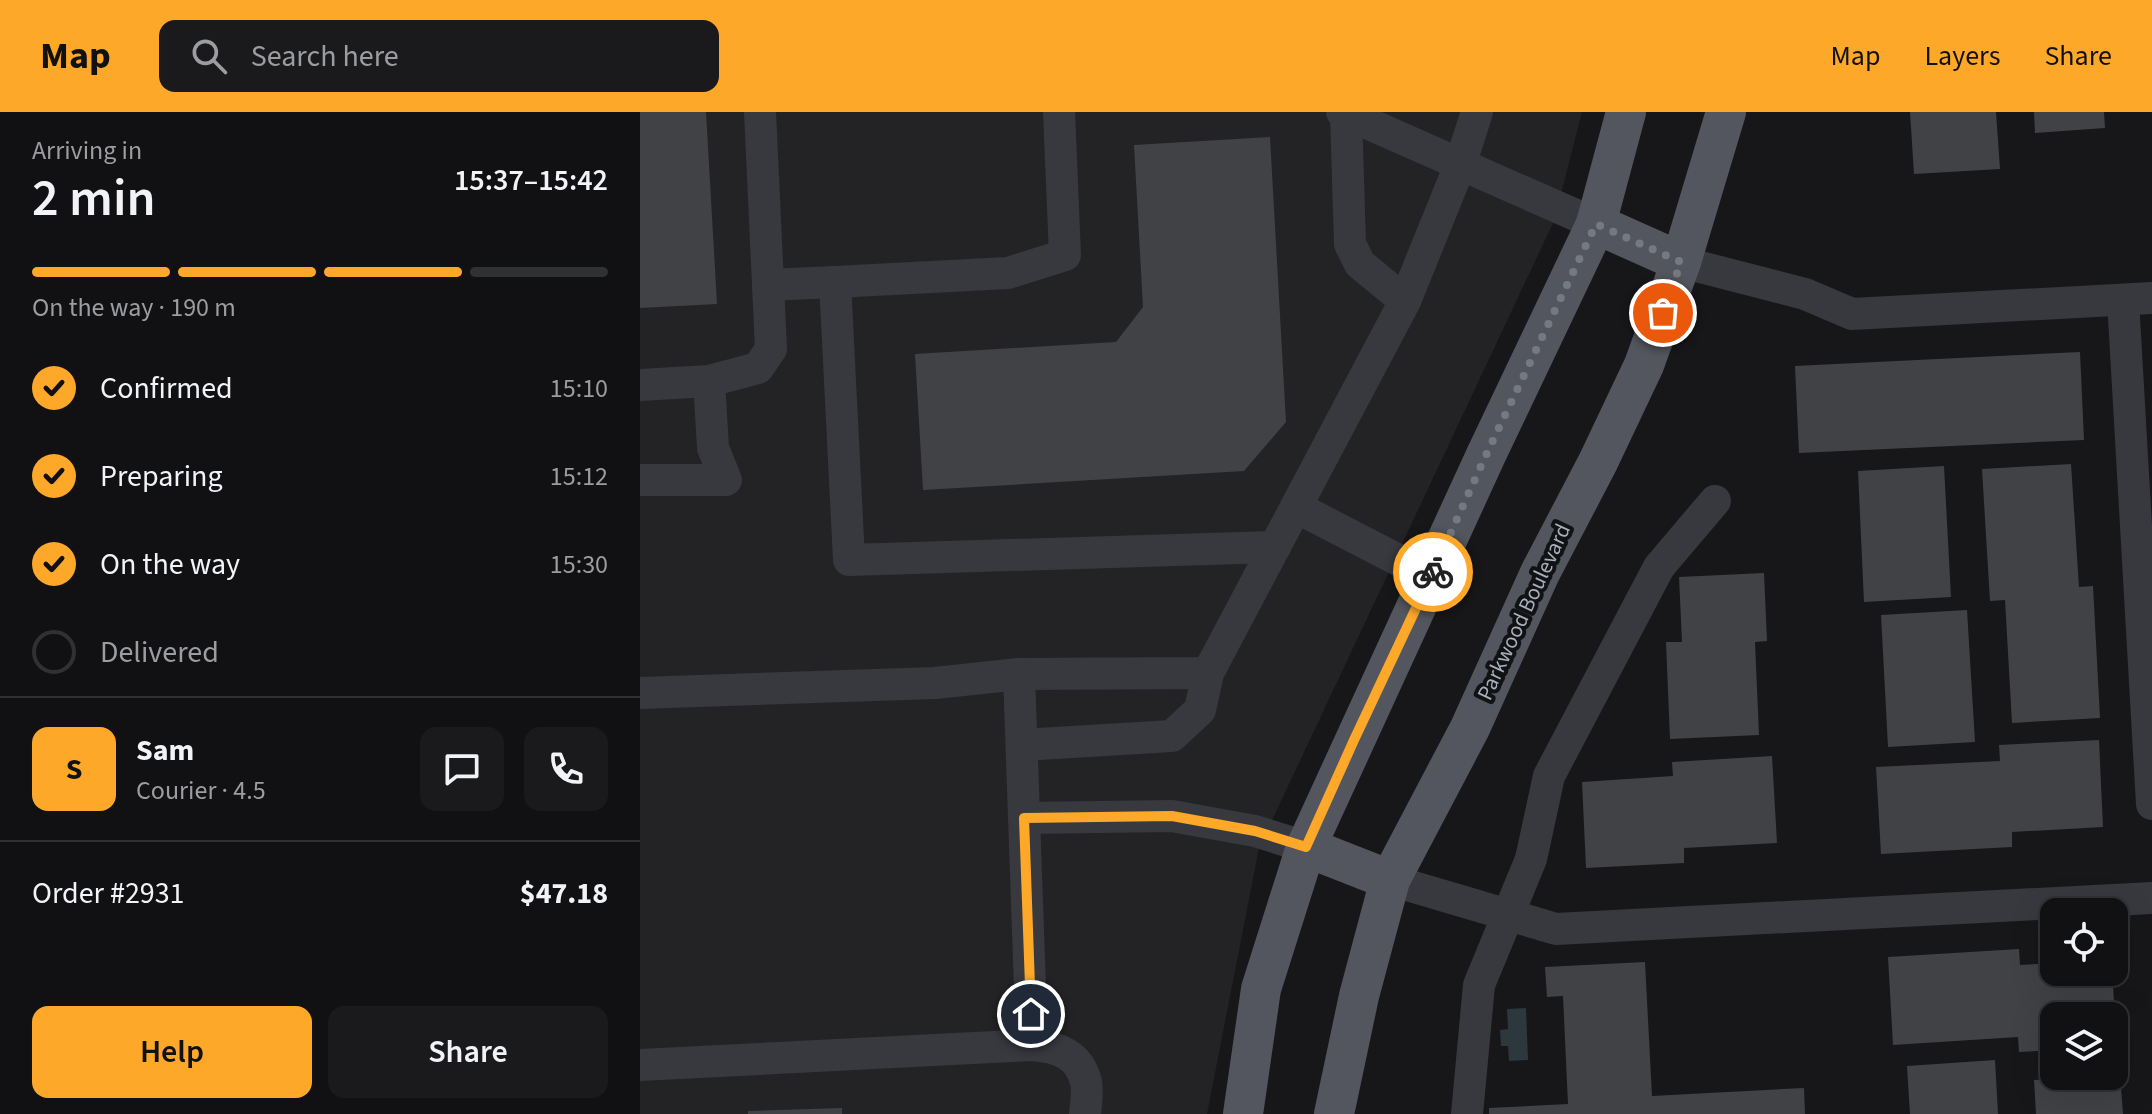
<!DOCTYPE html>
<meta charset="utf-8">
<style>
:root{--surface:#111113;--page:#1a1a1c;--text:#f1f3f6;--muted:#9c9da0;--line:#303133;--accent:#fea82a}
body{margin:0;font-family:"Source Sans 3",sans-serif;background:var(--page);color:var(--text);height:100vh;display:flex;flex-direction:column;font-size:30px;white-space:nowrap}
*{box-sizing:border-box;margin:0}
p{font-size:26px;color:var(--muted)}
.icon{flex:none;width:44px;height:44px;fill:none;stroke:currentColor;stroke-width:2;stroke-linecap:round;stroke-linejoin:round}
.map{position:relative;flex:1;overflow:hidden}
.panel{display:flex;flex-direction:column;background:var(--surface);width:640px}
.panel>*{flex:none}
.tools{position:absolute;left:1400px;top:786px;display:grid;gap:16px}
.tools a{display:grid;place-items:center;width:88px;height:88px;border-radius:16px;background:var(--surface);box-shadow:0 8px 32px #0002,0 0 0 2px var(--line);font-size:40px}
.pin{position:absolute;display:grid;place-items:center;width:68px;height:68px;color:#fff;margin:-34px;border:4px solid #fff;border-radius:50%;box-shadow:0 2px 8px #0007}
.courier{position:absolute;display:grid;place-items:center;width:80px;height:80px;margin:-40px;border:6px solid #fea82a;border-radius:50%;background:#fff;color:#222;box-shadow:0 2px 10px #0007}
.headline em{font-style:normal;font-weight:600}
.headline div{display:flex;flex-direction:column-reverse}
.headline{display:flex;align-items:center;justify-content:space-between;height:136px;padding:0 32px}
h1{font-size:52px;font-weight:600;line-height:60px}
.bar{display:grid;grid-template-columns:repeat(4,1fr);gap:12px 8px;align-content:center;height:96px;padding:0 32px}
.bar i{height:10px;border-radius:6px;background:var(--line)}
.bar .active{background:var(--accent)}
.bar p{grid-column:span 4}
.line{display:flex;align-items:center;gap:20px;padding:0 32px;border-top:2px solid var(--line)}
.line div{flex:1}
.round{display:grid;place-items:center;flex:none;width:84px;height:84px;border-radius:16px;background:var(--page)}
ol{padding:0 32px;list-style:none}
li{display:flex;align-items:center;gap:24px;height:88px}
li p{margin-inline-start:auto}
li .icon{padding:8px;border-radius:50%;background:var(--accent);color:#111;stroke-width:4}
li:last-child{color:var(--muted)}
li i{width:44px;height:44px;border:4px solid var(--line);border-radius:50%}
.primary-button{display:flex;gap:16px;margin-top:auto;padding:16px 32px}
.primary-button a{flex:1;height:92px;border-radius:16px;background:var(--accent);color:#111;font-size:32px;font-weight:600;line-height:92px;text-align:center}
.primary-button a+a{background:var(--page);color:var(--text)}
header{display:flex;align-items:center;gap:48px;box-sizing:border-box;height:112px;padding:0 40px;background:var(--accent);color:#111}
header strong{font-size:38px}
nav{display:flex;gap:44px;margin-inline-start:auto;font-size:28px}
.search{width:560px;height:72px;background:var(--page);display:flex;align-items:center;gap:20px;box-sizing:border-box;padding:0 28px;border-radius:16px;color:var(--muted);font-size:30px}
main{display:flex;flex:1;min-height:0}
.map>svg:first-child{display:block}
</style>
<header>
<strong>Map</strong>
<div class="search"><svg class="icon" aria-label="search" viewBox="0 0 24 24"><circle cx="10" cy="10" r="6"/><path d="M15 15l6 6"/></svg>Search here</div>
<nav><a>Map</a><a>Layers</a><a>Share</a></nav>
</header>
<main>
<section class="panel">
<div class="headline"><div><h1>2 min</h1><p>Arriving in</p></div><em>15:37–15:42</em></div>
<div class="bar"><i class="active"></i><i class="active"></i><i class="active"></i><i></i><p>On the way · 190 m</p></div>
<ol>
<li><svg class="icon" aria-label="check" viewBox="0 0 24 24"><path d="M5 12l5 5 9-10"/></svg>Confirmed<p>15:10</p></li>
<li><svg class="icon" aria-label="check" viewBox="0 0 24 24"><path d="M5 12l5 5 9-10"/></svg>Preparing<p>15:12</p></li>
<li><svg class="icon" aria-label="check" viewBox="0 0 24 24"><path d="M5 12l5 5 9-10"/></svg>On the way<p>15:30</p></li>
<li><i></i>Delivered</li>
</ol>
<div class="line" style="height:144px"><b class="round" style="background:var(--accent);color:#111">S</b><div><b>Sam</b><p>Courier · 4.5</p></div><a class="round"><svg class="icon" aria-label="chat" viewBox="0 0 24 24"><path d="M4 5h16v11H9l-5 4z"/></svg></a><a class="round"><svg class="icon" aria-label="phone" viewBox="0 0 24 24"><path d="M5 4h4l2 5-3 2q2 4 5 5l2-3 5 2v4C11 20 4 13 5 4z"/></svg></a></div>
<div class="line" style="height:104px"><div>Order #2931</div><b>$47.18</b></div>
<div class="primary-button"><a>Help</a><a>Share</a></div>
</section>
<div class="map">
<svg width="1512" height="1002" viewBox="0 0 1512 1002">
<rect width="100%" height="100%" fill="#171719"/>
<polygon fill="#232326" points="0,0 942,0 914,109 619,736 567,1002 0,1002"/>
<polygon fill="#2c373e" points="886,896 888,948 869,949 868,934 861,934 860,918 868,917 867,897"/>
<g fill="#414246">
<polygon points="0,0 66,0 77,192 0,196"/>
<polygon points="1270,0 1356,0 1360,57 1274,62"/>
<polygon points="1394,0 1464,0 1465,16 1395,21"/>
<polygon points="630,25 646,310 604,359 283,378 275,242 476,230 503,195 494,33"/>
<polygon points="1440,240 1444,328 1159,341 1155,254"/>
<polygon points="1431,352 1439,475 1453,474 1460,606 1372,611 1365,488 1350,489 1342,357"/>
<polygon points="1304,354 1311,485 1224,490 1218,359"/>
<polygon points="1124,461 1127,529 1115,530 1119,623 1030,627 1026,530 1042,530 1039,465"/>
<polygon points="1327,498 1335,630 1248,635 1241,503"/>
<polygon points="1459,628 1463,715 1372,720 1372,735 1241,742 1236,655 1360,649 1359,633"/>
<polygon points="1132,644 1137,731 1044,736 1044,751 946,756 942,670 1033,664 1032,650"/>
<polygon points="1379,837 1380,853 1414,851 1414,860 1472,860 1475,904 1414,904 1414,938 1379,940 1378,925 1253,933 1248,845"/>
<polygon points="1005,850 1012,984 1164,976 1165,1002 849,1002 849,996 928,992 923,884 907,885 905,855"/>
<polygon points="1355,948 1358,1002 1270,1002 1267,954"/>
<polygon points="1480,963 1483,1002 1396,1002 1394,968"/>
<polygon points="202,996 202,1002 108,1002 108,999"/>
</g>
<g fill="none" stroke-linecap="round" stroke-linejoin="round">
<g stroke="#37393e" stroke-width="32">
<polyline points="419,0 425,143 368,161 195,170 209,448 635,435"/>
<polyline points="702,0 956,112"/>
<polyline points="706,2 710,132 720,152 765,189"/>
<polyline points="1041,150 1165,182 1212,202 1512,186"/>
<polyline points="128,173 195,170"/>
<polyline points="1483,188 1512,692"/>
<polyline points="0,273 69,269 118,256 131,237 120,0"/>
<polyline points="0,368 86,368 73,336 69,269"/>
<polyline points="656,395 791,465"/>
<polyline points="379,562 568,561 765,189 820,53 837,0"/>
<path d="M0,581L295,571L379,562L392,933C418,935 439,942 446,970C448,979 446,992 445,1002"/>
<polyline points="382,633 532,624 560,598 568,561"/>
<polyline points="384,706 532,704 615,719 666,735"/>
<polyline points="750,768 916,817 1512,786"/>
<polyline points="0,953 392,933"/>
<polyline points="827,1002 839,873 891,747 909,664 1019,455 1075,389"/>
</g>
<g stroke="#53565e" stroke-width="40">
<polyline points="956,112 1041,150"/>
<polyline points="666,735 750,768"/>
<polyline points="603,1002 621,877 666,735 846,343 956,112 986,0"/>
<polyline points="694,1002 719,884 750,768 830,616 900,461 958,350 1004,253 1041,150 1086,0"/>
</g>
</g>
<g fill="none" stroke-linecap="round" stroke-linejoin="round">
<polyline stroke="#757a82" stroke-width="8" stroke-dasharray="0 14.4" points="793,460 846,343 956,112 1041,150 1023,201"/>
<polyline stroke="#fea82a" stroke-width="10" points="391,902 384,706 532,704 615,719 666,735 714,628 793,460"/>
</g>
<g text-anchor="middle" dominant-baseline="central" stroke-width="8" stroke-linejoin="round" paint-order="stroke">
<g font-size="22" fill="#a8afba" stroke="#121214">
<text transform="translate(884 500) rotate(-65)">Parkwood Boulevard</text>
</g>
</g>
</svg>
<div class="tools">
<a><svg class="icon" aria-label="locate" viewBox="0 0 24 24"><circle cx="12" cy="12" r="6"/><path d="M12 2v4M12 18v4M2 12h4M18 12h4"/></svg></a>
<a><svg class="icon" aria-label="layers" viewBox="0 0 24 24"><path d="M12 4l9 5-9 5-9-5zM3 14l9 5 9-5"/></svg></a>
</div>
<div class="pin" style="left:1023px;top:201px;background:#ea580c"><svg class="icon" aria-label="bag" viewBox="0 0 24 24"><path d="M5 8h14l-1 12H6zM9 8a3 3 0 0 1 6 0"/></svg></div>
<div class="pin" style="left:391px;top:902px;background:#1f2937"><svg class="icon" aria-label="home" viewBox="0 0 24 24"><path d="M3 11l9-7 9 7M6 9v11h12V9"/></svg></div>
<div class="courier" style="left:793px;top:460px"><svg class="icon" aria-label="bike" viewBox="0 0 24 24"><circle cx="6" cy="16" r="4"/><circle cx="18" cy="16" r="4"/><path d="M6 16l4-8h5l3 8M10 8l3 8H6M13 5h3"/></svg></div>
</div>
</main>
